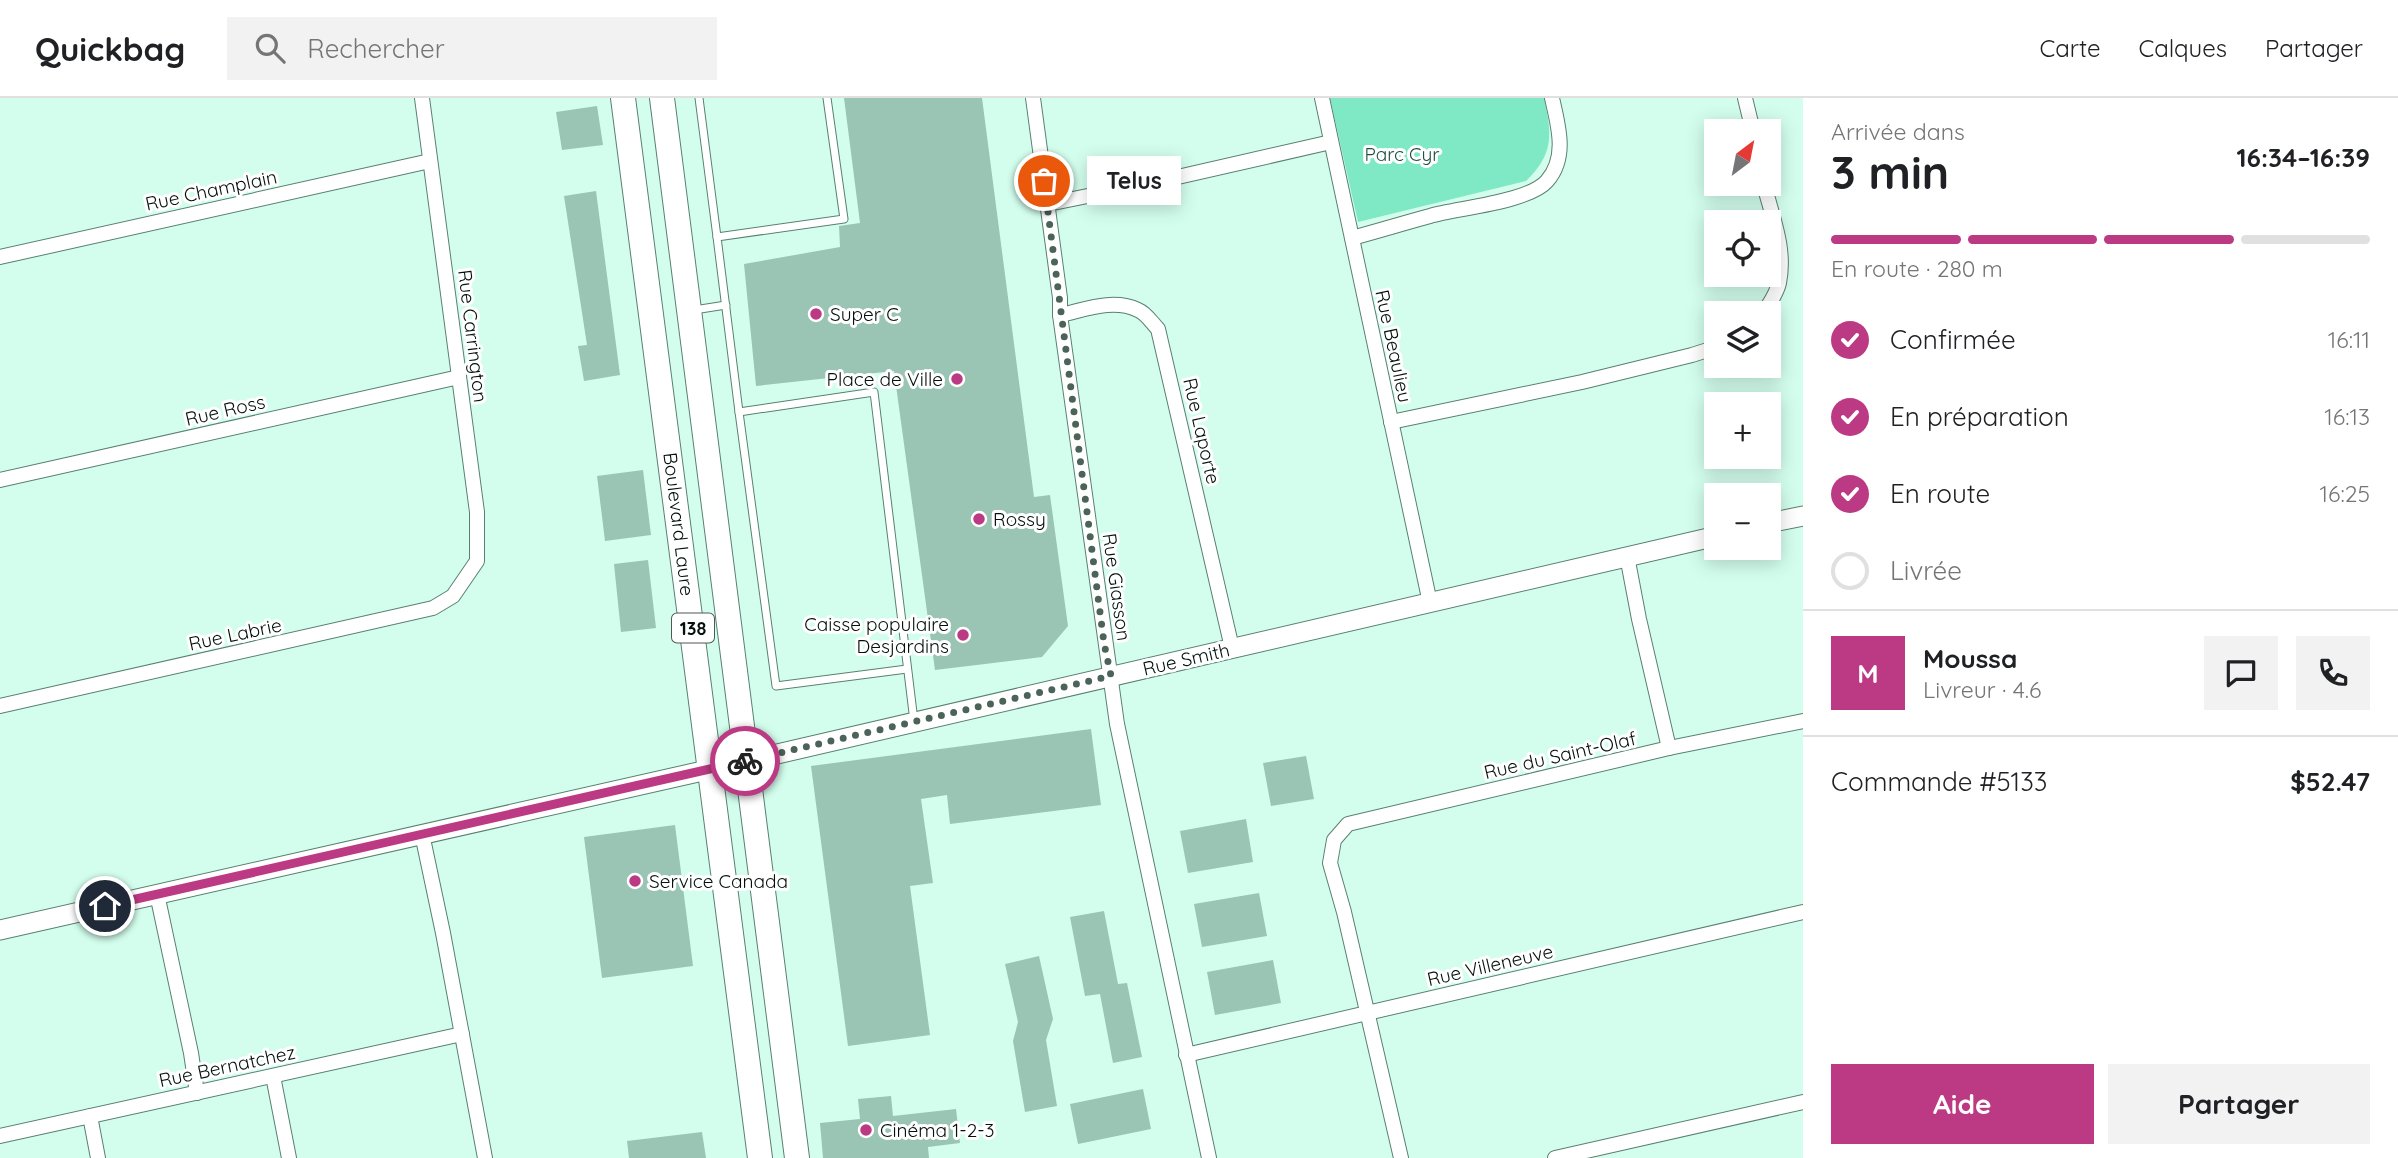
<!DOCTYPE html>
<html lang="fr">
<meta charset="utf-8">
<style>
:root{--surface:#fff;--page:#f2f2f2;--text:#202124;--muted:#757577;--line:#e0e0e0;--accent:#bc3a84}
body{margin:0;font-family:Quicksand,sans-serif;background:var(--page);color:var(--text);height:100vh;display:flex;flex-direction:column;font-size:26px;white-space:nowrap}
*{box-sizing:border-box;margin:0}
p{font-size:23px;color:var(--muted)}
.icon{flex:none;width:38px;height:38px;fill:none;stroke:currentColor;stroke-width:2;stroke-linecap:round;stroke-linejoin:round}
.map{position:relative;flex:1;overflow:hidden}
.panel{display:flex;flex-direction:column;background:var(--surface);width:595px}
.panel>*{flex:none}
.needle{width:46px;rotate:32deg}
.buttons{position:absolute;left:1704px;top:21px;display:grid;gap:14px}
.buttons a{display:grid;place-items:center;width:77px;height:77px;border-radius:0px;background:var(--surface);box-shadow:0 4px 18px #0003;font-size:35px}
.pin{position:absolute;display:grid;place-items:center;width:60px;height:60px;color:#fff;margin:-30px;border:4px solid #fff;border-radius:50%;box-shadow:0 2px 7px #0007}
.courier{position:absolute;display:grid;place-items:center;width:70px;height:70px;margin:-35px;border:5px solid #bc3a84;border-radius:50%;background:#fff;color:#222;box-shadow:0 2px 9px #0007}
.bubble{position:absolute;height:49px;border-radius:0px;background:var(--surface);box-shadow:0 4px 18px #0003;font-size:23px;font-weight:700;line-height:49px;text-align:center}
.overview em{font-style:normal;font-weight:700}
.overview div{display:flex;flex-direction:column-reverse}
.overview{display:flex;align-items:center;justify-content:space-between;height:119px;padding:0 28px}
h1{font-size:46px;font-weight:700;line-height:52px}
.bar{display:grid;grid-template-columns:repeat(4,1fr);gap:10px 7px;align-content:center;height:84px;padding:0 28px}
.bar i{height:9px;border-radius:5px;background:var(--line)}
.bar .current{background:var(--accent)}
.bar p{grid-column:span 4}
.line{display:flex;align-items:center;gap:18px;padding:0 28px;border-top:2px solid var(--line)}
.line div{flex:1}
.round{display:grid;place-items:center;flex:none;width:74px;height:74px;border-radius:0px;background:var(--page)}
ol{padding:0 28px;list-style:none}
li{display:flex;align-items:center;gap:21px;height:77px}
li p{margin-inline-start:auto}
li .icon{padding:7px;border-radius:50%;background:var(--accent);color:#fff;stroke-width:4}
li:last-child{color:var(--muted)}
li i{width:38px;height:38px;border:4px solid var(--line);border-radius:50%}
.action{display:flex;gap:14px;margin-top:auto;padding:14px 28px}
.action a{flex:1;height:80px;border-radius:0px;background:var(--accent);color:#fff;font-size:28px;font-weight:700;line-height:80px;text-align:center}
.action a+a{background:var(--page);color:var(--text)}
header{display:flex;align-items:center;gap:42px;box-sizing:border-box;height:98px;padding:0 35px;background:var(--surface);border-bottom:2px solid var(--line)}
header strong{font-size:33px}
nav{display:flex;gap:38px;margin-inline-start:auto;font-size:24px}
.search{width:490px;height:63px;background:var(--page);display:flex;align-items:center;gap:18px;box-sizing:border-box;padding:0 24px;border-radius:0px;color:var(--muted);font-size:26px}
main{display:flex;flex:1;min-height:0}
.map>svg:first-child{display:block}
</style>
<header>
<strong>Quickbag</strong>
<div class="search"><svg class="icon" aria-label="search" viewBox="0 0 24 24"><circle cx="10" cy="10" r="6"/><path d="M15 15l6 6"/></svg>Rechercher</div>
<nav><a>Carte</a><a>Calques</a><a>Partager</a></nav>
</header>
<main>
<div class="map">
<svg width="1803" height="1060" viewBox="0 0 1803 1060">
<rect width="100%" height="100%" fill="#d3feed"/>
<path fill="#7ee9c4" d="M1330,0H1544C1552,36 1554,56 1526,83L1358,124Z"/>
<g fill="#9ac4b4">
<polygon points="844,0 982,0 1034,399 1050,397 1068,528 1042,559 935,572 894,273 756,288 744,166 840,149 839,128 860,125"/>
<polygon points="597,8 603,47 562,52 556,14"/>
<polygon points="596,93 620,277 584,283 578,248 587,247 564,98"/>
<polygon points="643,372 651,437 605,443 597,378"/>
<polygon points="648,462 656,530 621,534 614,466"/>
<polygon points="1091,631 1101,707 950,726 947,697 921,701 933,785 910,788 930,937 848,948 811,668"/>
<polygon points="1306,658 1314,701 1271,708 1263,665"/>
<polygon points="1246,721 1253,764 1188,775 1180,733"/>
<polygon points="675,727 693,868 602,880 584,739"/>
<polygon points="1259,795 1267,838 1202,849 1194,806"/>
<polygon points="1104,813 1118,886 1127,885 1142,959 1113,965 1100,896 1085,898 1070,819"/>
<polygon points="1039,858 1053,921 1046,942 1057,1008 1025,1014 1013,943 1018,924 1005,866"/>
<polygon points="1273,862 1281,905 1215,917 1207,874"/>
<polygon points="1143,991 1151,1031 1078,1046 1070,1006"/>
<polygon points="891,998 893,1018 956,1011 960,1045 928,1049 929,1060 823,1060 820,1025 860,1021 858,1001"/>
<polygon points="702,1034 706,1060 629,1060 627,1043"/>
</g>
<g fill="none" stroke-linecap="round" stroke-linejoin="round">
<g stroke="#598072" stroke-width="9">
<g id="lane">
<polyline points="699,0 717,139"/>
<polyline points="827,0 844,121 717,139 739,314 874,294 914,623"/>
<polyline points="694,212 726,207"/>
<polyline points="739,314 776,588 907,571"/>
</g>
</g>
<g stroke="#598072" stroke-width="16">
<g id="street">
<polyline points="1033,0 1060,200 1060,217 1117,626 1209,1060"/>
<polyline points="1322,0 1430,505"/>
<polyline points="1745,0 1753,33"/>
<path d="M1764,86C1772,119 1786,150 1779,185C1777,195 1769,206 1764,215"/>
<polyline points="1048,106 1147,86 1331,44"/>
<path d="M1352,140C1378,133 1404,125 1430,118C1458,110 1529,104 1547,83C1568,59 1558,27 1552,0"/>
<polyline points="0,159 430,63"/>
<path d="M1060,217C1084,212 1113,200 1138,212C1146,215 1152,225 1158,231L1232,550"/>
<polyline points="1391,324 1582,284 1692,257 1717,249"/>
<polyline points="0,382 459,279"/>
<polyline points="1627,458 1639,521 1669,650"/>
<polyline points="0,608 433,510 453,498 477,463 477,414 422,0"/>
<polyline points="422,736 443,835 485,1060"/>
<polyline points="157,796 191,955 197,995"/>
<polyline points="1186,957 1803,814"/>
<polyline points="273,978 289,1060"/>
<polyline points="90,1018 98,1060"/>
<polyline points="0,1038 462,936"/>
<polyline points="1401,1060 1344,814 1330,765 1334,742 1348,726 1669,650 1803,623"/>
<polyline points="1555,1060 1803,1004"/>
</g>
</g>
<g stroke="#598072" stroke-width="21">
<g id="secondary">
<polyline points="1769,425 1803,418"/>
<polyline points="0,832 747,663 1717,438"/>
</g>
</g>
<g stroke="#598072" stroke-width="26">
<g id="highway">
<polyline points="623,0 760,1060"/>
<polyline points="662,0 797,1060"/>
</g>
</g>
<use href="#lane" stroke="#fff" stroke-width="7"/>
<use href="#street" stroke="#fff" stroke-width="14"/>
<use href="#secondary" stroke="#fff" stroke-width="19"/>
<use href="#highway" stroke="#fff" stroke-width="24"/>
</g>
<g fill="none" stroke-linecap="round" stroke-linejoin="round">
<polyline stroke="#4c635a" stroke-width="7" stroke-dasharray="0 12.6" points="745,663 1111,578 1104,545 1044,83"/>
<polyline stroke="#bc3a84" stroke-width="9" points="105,808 745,663"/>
</g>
<g fill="#bc3a84" stroke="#fff" stroke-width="2.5">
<circle cx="816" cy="216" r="7"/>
<circle cx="957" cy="281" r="7"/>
<circle cx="979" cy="421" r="7"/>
<circle cx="963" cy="537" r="7"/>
<circle cx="635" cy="783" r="7"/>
<circle cx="866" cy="1032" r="7"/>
</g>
<g text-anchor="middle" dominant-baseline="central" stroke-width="6" stroke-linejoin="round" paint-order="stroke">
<rect fill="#fff" stroke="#4f5854" stroke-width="2" x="672" y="515.5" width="42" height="29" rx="5"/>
<g font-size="18" font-weight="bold" fill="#03100b">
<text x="693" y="530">138</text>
</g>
<g font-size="19" fill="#1d5040" stroke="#fff">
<text x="1402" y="56">Parc Cyr</text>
</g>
<g font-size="19" fill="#03100b" stroke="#fff">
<text transform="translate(211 92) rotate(-12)">Rue Champlain</text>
<text transform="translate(473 238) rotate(83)">Rue Carrington</text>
<text transform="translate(1394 248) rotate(78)">Rue Beaulieu</text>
<text transform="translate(225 312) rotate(-13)">Rue Ross</text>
<text transform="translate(1202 333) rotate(77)">Rue Laporte</text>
<text transform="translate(679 426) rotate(83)">Boulevard Laure</text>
<text transform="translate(1117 489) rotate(82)">Rue Giasson</text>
<text transform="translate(235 536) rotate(-12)">Rue Labrie</text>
<text transform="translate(1186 561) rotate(-13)">Rue Smith</text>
<text transform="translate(1560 657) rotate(-13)">Rue du Saint-Olaf</text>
<text transform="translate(1490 867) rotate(-13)">Rue Villeneuve</text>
<text transform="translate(227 968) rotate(-12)">Rue Bernatchez</text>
</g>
<g font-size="19" fill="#03100b" stroke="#fff" text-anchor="start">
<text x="830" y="216">Super C</text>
<text x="943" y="281" text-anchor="end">Place de Ville</text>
<text x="993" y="421">Rossy</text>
<text x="949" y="526" text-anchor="end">Caisse populaire<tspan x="949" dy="22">Desjardins</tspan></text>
<text x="649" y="783">Service Canada</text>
<text x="880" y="1032">Cinéma 1-2-3</text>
</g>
</g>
</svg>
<div class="buttons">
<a><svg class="needle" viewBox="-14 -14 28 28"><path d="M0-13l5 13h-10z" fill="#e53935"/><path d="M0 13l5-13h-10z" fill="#757577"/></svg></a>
<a><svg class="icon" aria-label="locate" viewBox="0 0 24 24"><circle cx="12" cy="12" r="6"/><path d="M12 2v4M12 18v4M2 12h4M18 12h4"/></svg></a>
<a><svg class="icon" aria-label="layers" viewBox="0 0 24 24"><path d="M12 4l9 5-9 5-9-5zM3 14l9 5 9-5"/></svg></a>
<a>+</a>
<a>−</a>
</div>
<div class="pin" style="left:1044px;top:83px;background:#ea580c"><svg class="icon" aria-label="bag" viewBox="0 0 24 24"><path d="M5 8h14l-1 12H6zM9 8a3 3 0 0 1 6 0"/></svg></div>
<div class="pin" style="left:105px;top:808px;background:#1f2937"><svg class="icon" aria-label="home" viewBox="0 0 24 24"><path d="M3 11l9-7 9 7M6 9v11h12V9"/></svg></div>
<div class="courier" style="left:745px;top:663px"><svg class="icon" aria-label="bike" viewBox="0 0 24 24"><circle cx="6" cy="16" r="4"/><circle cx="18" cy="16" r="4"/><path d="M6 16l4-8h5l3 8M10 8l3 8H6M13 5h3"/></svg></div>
<div class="bubble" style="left:1087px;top:58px;width:94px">Telus</div>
</div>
<section class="panel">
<div class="overview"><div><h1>3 min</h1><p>Arrivée dans</p></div><em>16:34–16:39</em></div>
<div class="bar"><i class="current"></i><i class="current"></i><i class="current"></i><i></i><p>En route · 280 m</p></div>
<ol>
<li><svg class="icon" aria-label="check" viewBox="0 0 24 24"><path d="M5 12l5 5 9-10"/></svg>Confirmée<p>16:11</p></li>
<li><svg class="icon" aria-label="check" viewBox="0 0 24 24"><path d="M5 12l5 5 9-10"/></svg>En préparation<p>16:13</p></li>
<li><svg class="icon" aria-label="check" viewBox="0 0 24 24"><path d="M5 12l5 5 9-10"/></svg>En route<p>16:25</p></li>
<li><i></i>Livrée</li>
</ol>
<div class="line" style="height:126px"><b class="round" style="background:var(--accent);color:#fff">M</b><div><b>Moussa</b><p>Livreur · 4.6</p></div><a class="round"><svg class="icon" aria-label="chat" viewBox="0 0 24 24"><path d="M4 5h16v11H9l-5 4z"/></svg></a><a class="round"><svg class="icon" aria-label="phone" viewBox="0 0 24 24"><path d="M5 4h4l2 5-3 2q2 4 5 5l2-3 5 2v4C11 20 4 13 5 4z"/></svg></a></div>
<div class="line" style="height:91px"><div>Commande #5133</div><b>$52.47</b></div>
<div class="action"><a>Aide</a><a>Partager</a></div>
</section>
</main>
